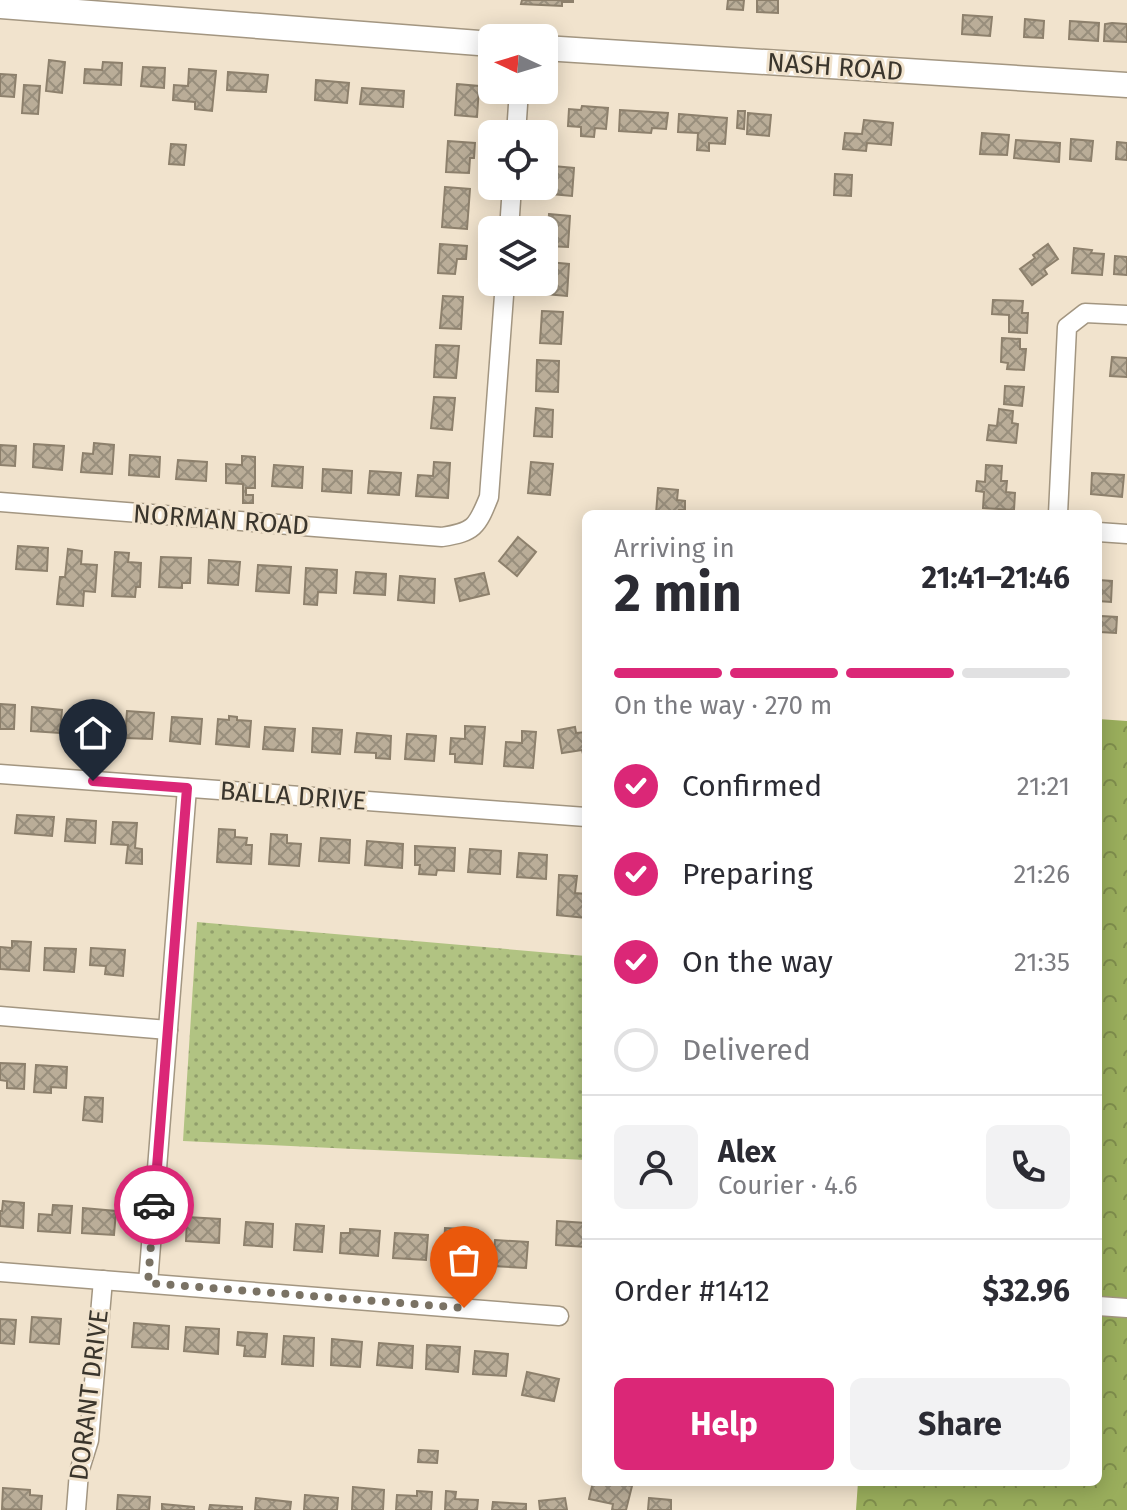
<!DOCTYPE html>
<meta charset="utf-8">
<style>
:root{--surface:#fff;--page:#f2f2f3;--text:#2b2b33;--muted:#7c7c81;--line:#e1e1e2;--accent:#db2777}
body{margin:0;font-family:"Fira Sans",sans-serif;background:var(--page);color:var(--text);height:100vh;display:flex;flex-direction:column;font-size:30px;white-space:nowrap}
*{box-sizing:border-box;margin:0}
p{font-size:26px;color:var(--muted)}
.icon{flex:none;width:44px;height:44px;fill:none;stroke:currentColor;stroke-width:2;stroke-linecap:round;stroke-linejoin:round}
.map{position:relative;flex:1;overflow:hidden}
.panel{position:absolute;left:582px;top:510px;width:520px;height:976px;display:flex;flex-direction:column;background:var(--surface);border-radius:12px;box-shadow:0 4px 20px #0003}
.panel>*{flex:none}
.needle{width:52px;rotate:274deg}
.controls{position:absolute;left:478px;top:24px;display:grid;gap:16px}
.controls a{display:grid;place-items:center;width:80px;height:80px;border-radius:12px;background:var(--surface);box-shadow:0 4px 20px #0003;font-size:40px}
.pin{position:absolute;display:grid;place-items:center;width:68px;height:68px;color:#fff;margin:-82px -34px;border-radius:50% 50% 50% 0;rotate:-45deg;box-shadow:0 0 8px #0007}
.pin .icon{rotate:45deg}
.courier{position:absolute;display:grid;place-items:center;width:80px;height:80px;margin:-40px;border:6px solid #db2777;border-radius:50%;background:#fff;color:#222;box-shadow:0 2px 10px #0007}
.headline em{font-style:normal;font-weight:700}
.headline div{display:flex;flex-direction:column-reverse}
.headline{display:flex;align-items:center;justify-content:space-between;height:136px;padding:0 32px}
h1{font-size:52px;font-weight:700;line-height:60px}
.bar{display:grid;grid-template-columns:repeat(4,1fr);gap:12px 8px;align-content:center;height:96px;padding:0 32px}
.bar i{height:10px;border-radius:6px;background:var(--line)}
.bar .current{background:var(--accent)}
.bar p{grid-column:span 4}
.line{display:flex;align-items:center;gap:20px;padding:0 32px;border-top:2px solid var(--line)}
.line div{flex:1}
.round{display:grid;place-items:center;flex:none;width:84px;height:84px;border-radius:12px;background:var(--page)}
ol{padding:0 32px;list-style:none}
li{display:flex;align-items:center;gap:24px;height:88px}
li p{margin-inline-start:auto}
li .icon{padding:8px;border-radius:50%;background:var(--accent);color:#fff;stroke-width:4}
li:last-child{color:var(--muted)}
li i{width:44px;height:44px;border:4px solid var(--line);border-radius:50%}
.action{display:flex;gap:16px;margin-top:auto;padding:16px 32px}
.action a{flex:1;height:92px;border-radius:12px;background:var(--accent);color:#fff;font-size:32px;font-weight:700;line-height:92px;text-align:center}
.action a+a{background:var(--page);color:var(--text)}
.map>svg:first-child{display:block}
</style>
<div class="map">
<svg width="1127" height="1510" viewBox="0 0 1127 1510">
<defs>
<pattern id="grass-dots" width="8" height="8" patternUnits="userSpaceOnUse" patternTransform="scale(2)"><rect width="8" height="8" fill="#b1c382"/><path d="M2 2h.1M6 6h.1" fill="none" stroke="#919f6b" stroke-width="1.8" stroke-linecap="round"/></pattern>
<pattern id="forest-crowns" width="20" height="18" patternUnits="userSpaceOnUse" patternTransform="scale(2)"><rect width="20" height="18" fill="#9aae5c"/><path d="M2 6a3 3 0 1 1 6 0M12 15a3 3 0 1 1 6 0" fill="none" stroke="#7f8e4c"/></pattern>
<pattern id="building-cross-hatch" width="8" height="8" patternUnits="userSpaceOnUse" patternTransform="scale(2)"><rect width="8" height="8" fill="#baad98"/><path d="M0 0l8 8M0 8l8-8" fill="none" stroke="#988e7c"/></pattern>
</defs>
<rect width="100%" height="100%" fill="#f1e3cd"/>
<polygon fill="url(#grass-dots)" points="197,922 586,956 586,1160 183,1141"/>
<polygon fill="url(#forest-crowns)" points="1098,719 1127,721 1127,1510 856,1510 858,1482 1098,1482"/>
<g fill="url(#building-cross-hatch)" stroke="#8d806c" stroke-width="2">
<polygon points="522,0 573,0 573,2 562,2 562,6 521,4"/>
<polygon points="728,0 744,0 743,10 727,9"/>
<polygon points="757,0 778,0 778,13 757,12"/>
<polygon points="963,15 992,17 990,36 962,34"/>
<polygon points="1025,19 1044,21 1043,38 1024,37"/>
<polygon points="1070,21 1099,23 1098,41 1069,39"/>
<polygon points="1112,23 1127,24 1127,42 1104,41 1105,24"/>
<polygon points="49,60 65,62 62,93 46,91"/>
<polygon points="103,62 122,63 121,85 84,83 85,69 102,70"/>
<polygon points="143,67 165,68 164,88 141,86"/>
<polygon points="189,69 216,71 212,111 195,109 195,102 173,100 174,85 188,86"/>
<polygon points="228,72 268,75 266,92 227,90"/>
<polygon points="0,74 16,75 14,97 0,96"/>
<polygon points="316,80 349,83 347,103 315,100"/>
<polygon points="457,84 479,86 477,117 455,115"/>
<polygon points="24,85 40,86 38,114 22,113"/>
<polygon points="362,88 404,91 403,107 360,104"/>
<polygon points="582,106 608,108 606,129 595,128 594,137 581,136 581,127 568,126 569,109 581,110"/>
<polygon points="620,110 668,113 666,129 652,128 651,133 619,131"/>
<polygon points="738,111 745,111 744,129 737,128"/>
<polygon points="748,113 771,115 769,136 747,134"/>
<polygon points="679,114 727,118 725,144 709,143 709,151 697,150 698,133 678,132"/>
<polygon points="864,120 893,123 891,145 867,143 866,151 843,149 845,133 862,134"/>
<polygon points="982,133 1009,135 1007,155 980,154"/>
<polygon points="1071,139 1093,141 1091,161 1070,159"/>
<polygon points="1016,140 1060,143 1059,162 1014,158"/>
<polygon points="448,141 475,143 474,158 470,158 469,173 446,172"/>
<polygon points="1117,142 1127,143 1127,160 1116,159"/>
<polygon points="171,144 186,145 184,165 169,164"/>
<polygon points="553,166 574,168 572,196 551,194"/>
<polygon points="835,174 852,175 851,196 834,195"/>
<polygon points="445,187 470,189 467,229 442,227"/>
<polygon points="549,214 570,216 568,247 547,246"/>
<polygon points="440,244 467,246 466,259 457,259 455,274 438,273"/>
<polygon points="1048,244 1058,259 1044,269 1047,274 1032,285 1020,269 1035,258 1033,255"/>
<polygon points="1074,248 1092,250 1091,253 1104,254 1102,275 1072,273"/>
<polygon points="1115,256 1127,257 1127,275 1114,274"/>
<polygon points="548,262 569,264 567,296 545,294"/>
<polygon points="443,296 463,297 461,329 440,328"/>
<polygon points="993,300 1023,301 1022,313 1028,313 1027,333 1009,332 1009,315 992,314"/>
<polygon points="542,311 563,312 561,344 540,343"/>
<polygon points="1002,338 1020,339 1020,349 1026,349 1024,370 1007,369 1008,363 1001,362"/>
<polygon points="436,345 459,346 456,378 434,377"/>
<polygon points="1112,357 1127,358 1127,377 1110,376"/>
<polygon points="537,360 559,361 558,392 536,391"/>
<polygon points="1005,386 1024,387 1022,406 1004,404"/>
<polygon points="434,397 455,398 452,430 431,428"/>
<polygon points="536,408 553,410 552,437 534,436"/>
<polygon points="999,409 1013,411 1012,423 1018,424 1016,443 987,440 989,425 997,426"/>
<polygon points="94,443 114,445 112,474 81,472 83,453 93,454"/>
<polygon points="34,444 64,446 62,470 33,467"/>
<polygon points="0,445 16,446 15,466 0,465"/>
<polygon points="130,455 160,457 159,477 129,475"/>
<polygon points="242,456 255,457 255,488 246,488 246,495 253,495 253,503 243,503 243,484 226,483 226,464 242,465"/>
<polygon points="178,460 207,462 206,481 176,479"/>
<polygon points="434,462 450,463 448,498 416,496 418,475 433,476"/>
<polygon points="531,462 553,464 550,495 528,493"/>
<polygon points="274,465 303,467 302,488 272,486"/>
<polygon points="986,465 1002,466 1001,481 1007,481 1006,492 1015,493 1014,510 983,508 984,492 976,491 977,481 985,482"/>
<polygon points="323,469 352,471 351,493 322,491"/>
<polygon points="370,471 401,473 399,495 368,493"/>
<polygon points="1092,473 1124,475 1122,497 1091,494"/>
<polygon points="658,488 678,490 677,500 685,501 685,510 679,510 678,514 656,514"/>
<polygon points="518,537 536,552 517,576 499,561"/>
<polygon points="18,546 48,548 47,571 16,569"/>
<polygon points="68,549 82,551 81,564 97,565 95,592 84,591 83,606 57,604 60,577 65,577"/>
<polygon points="115,552 129,553 128,562 141,563 140,587 136,587 135,597 112,596"/>
<polygon points="161,557 191,558 190,583 182,583 182,588 159,587"/>
<polygon points="209,560 240,562 238,585 208,583"/>
<polygon points="258,565 291,567 289,593 256,591"/>
<polygon points="306,568 337,570 336,593 318,592 317,605 304,604"/>
<polygon points="356,572 386,574 385,595 354,593"/>
<polygon points="484,573 489,594 460,601 455,579"/>
<polygon points="400,576 435,579 434,603 398,600"/>
<polygon points="1098,580 1112,581 1111,602 1098,601"/>
<polygon points="1101,616 1117,617 1116,633 1100,632"/>
<polygon points="0,704 15,705 14,729 0,729"/>
<polygon points="32,707 62,710 60,733 31,731"/>
<polygon points="77,711 111,713 109,738 95,737 95,730 76,728"/>
<polygon points="127,711 154,713 152,739 125,738"/>
<polygon points="229,716 237,717 237,720 251,721 249,747 216,744 218,719 229,720"/>
<polygon points="172,717 202,719 200,744 170,741"/>
<polygon points="465,726 485,727 482,764 455,762 455,754 450,754 451,738 465,739"/>
<polygon points="265,727 295,729 293,751 263,749"/>
<polygon points="575,727 576,733 586,732 586,753 583,754 582,750 562,753 558,730"/>
<polygon points="313,728 342,730 340,754 312,752"/>
<polygon points="522,731 536,732 533,768 504,766 506,742 522,743"/>
<polygon points="357,733 391,736 390,759 376,758 376,753 355,752"/>
<polygon points="407,734 436,736 434,761 405,759"/>
<polygon points="17,815 54,817 52,836 15,833"/>
<polygon points="67,819 96,821 95,843 65,841"/>
<polygon points="113,822 137,823 135,848 142,849 142,864 126,863 128,845 111,844"/>
<polygon points="219,829 235,830 235,837 247,838 246,845 252,845 251,864 217,862"/>
<polygon points="271,834 287,835 287,843 301,844 299,866 269,864"/>
<polygon points="321,838 350,840 349,863 319,861"/>
<polygon points="367,841 403,844 402,868 365,865"/>
<polygon points="415,846 455,848 454,871 437,870 436,875 419,874 420,865 415,865"/>
<polygon points="470,849 501,851 500,874 468,872"/>
<polygon points="519,853 547,855 546,879 517,877"/>
<polygon points="559,875 577,876 575,893 586,894 586,918 557,915"/>
<polygon points="12,941 31,942 29,971 0,969 0,947 12,948"/>
<polygon points="45,948 76,949 74,972 44,970"/>
<polygon points="91,948 125,950 123,976 105,974 106,966 90,965"/>
<polygon points="0,1063 25,1064 24,1089 7,1088 7,1081 0,1080"/>
<polygon points="36,1065 67,1067 66,1088 51,1087 51,1093 34,1092"/>
<polygon points="85,1097 103,1098 102,1122 83,1120"/>
<polygon points="3,1201 24,1203 23,1228 0,1226 0,1211 2,1211"/>
<polygon points="53,1205 72,1206 70,1233 38,1231 39,1214 52,1215"/>
<polygon points="83,1208 116,1211 114,1235 82,1233"/>
<polygon points="187,1217 220,1219 219,1243 186,1241"/>
<polygon points="557,1221 586,1223 586,1247 556,1245"/>
<polygon points="246,1222 273,1224 272,1247 244,1245"/>
<polygon points="296,1224 324,1226 322,1252 294,1250"/>
<polygon points="445,1228 478,1230 476,1256 458,1254 458,1263 443,1262"/>
<polygon points="350,1229 380,1231 378,1256 340,1253 341,1233 350,1233"/>
<polygon points="395,1233 428,1235 426,1260 393,1258"/>
<polygon points="495,1240 528,1242 526,1268 493,1266"/>
<polygon points="32,1317 61,1319 59,1344 30,1342"/>
<polygon points="0,1319 16,1320 14,1344 0,1343"/>
<polygon points="134,1323 169,1326 168,1349 132,1347"/>
<polygon points="186,1327 219,1329 218,1354 184,1351"/>
<polygon points="238,1332 267,1334 265,1357 244,1356 245,1346 237,1345"/>
<polygon points="284,1336 314,1338 313,1366 282,1364"/>
<polygon points="332,1339 362,1342 360,1367 331,1365"/>
<polygon points="379,1343 413,1346 412,1368 377,1365"/>
<polygon points="427,1345 460,1347 458,1372 426,1369"/>
<polygon points="475,1351 508,1354 506,1376 473,1374"/>
<polygon points="527,1372 559,1379 554,1401 522,1395"/>
<polygon points="419,1450 438,1451 437,1463 418,1462"/>
<polygon points="593,1482 613,1482 632,1486 626,1510 612,1510 613,1504 589,1499"/>
<polygon points="353,1487 384,1490 383,1510 352,1510"/>
<polygon points="3,1488 30,1490 30,1495 42,1496 41,1510 2,1509"/>
<polygon points="417,1491 432,1492 431,1510 396,1510 397,1495 417,1496"/>
<polygon points="446,1491 456,1492 455,1499 478,1500 477,1510 445,1510"/>
<polygon points="118,1495 150,1497 149,1510 117,1510"/>
<polygon points="305,1495 338,1498 337,1510 304,1510"/>
<polygon points="256,1498 291,1502 290,1510 255,1510"/>
<polygon points="565,1498 567,1510 540,1510 539,1501"/>
<polygon points="649,1498 671,1500 671,1510 648,1510"/>
<polygon points="493,1502 526,1504 526,1510 492,1510"/>
<polygon points="162,1504 194,1507 194,1510 162,1510"/>
<polygon points="210,1505 242,1507 242,1510 209,1510"/>
</g>
<g fill="none" stroke-linecap="round" stroke-linejoin="round">
<g stroke="#a39681" stroke-width="21">
<g id="minor">
<polyline points="516,134 519,90"/>
<polyline points="509,230 512,186"/>
<path d="M0,502L442,537C474,532 477,527 489,497L505,282"/>
<polyline points="1058,514 1067,327 1085,313 1127,315"/>
<polyline points="1098,532 1127,534"/>
<polyline points="0,774 586,817"/>
<polyline points="0,1016 168,1030"/>
<polyline points="0,1272 559,1316"/>
<polyline points="148,1283 187,788"/>
<polyline points="1098,1306 1127,1308"/>
<polyline points="76,1510 79,1472 89,1440 103,1280"/>
</g>
</g>
<g stroke="#a39681" stroke-width="27">
<g id="major">
<polyline points="0,6 492,44"/>
<polyline points="544,48 1127,85"/>
</g>
</g>
<use href="#minor" stroke="#fff" stroke-width="18"/>
<use href="#major" stroke="#fff" stroke-width="24"/>
</g>
<g fill="none" stroke-linecap="round" stroke-linejoin="round">
<polyline stroke="#7a7264" stroke-width="8" stroke-dasharray="0 14.4" points="154,1205 148,1283 464,1308"/>
<polyline stroke="#db2777" stroke-width="10" points="93,781 187,788 154,1205"/>
</g>
<g text-anchor="middle" dominant-baseline="central" stroke-width="6" stroke-linejoin="round" paint-order="stroke">
<g font-size="26" fill="#3a352c" stroke="#f1e3cd">
<text transform="translate(835 67) rotate(4)">NASH ROAD</text>
<text transform="translate(221 520) rotate(4)">NORMAN ROAD</text>
<text transform="translate(293 796) rotate(4)">BALLA DRIVE</text>
<text transform="translate(89 1395) rotate(-83)">DORANT DRIVE</text>
</g>
</g>
</svg>
<div class="controls">
<a><svg class="needle" viewBox="-14 -14 28 28"><path d="M0-13l5 13h-10z" fill="#e53935"/><path d="M0 13l5-13h-10z" fill="#7c7c81"/></svg></a>
<a><svg class="icon" aria-label="locate" viewBox="0 0 24 24"><circle cx="12" cy="12" r="6"/><path d="M12 2v4M12 18v4M2 12h4M18 12h4"/></svg></a>
<a><svg class="icon" aria-label="layers" viewBox="0 0 24 24"><path d="M12 4l9 5-9 5-9-5zM3 14l9 5 9-5"/></svg></a>
</div>
<div class="pin" style="left:464px;top:1308px;background:#ea580c"><svg class="icon" aria-label="bag" viewBox="0 0 24 24"><path d="M5 8h14l-1 12H6zM9 8a3 3 0 0 1 6 0"/></svg></div>
<div class="pin" style="left:93px;top:781px;background:#1f2937"><svg class="icon" aria-label="home" viewBox="0 0 24 24"><path d="M3 11l9-7 9 7M6 9v11h12V9"/></svg></div>
<div class="courier" style="left:154px;top:1205px"><svg class="icon" aria-label="car" viewBox="0 0 24 24"><path d="M5 17H2v-5l4-1 3-4h7l3 4 3 1v5h-3M9 17h6M6 11h13"/><circle cx="7" cy="17" r="2"/><circle cx="17" cy="17" r="2"/></svg></div>
<section class="panel">
<div class="headline"><div><h1>2 min</h1><p>Arriving in</p></div><em>21:41–21:46</em></div>
<div class="bar"><i class="current"></i><i class="current"></i><i class="current"></i><i></i><p>On the way · 270 m</p></div>
<ol>
<li><svg class="icon" aria-label="check" viewBox="0 0 24 24"><path d="M5 12l5 5 9-10"/></svg>Confirmed<p>21:21</p></li>
<li><svg class="icon" aria-label="check" viewBox="0 0 24 24"><path d="M5 12l5 5 9-10"/></svg>Preparing<p>21:26</p></li>
<li><svg class="icon" aria-label="check" viewBox="0 0 24 24"><path d="M5 12l5 5 9-10"/></svg>On the way<p>21:35</p></li>
<li><i></i>Delivered</li>
</ol>
<div class="line" style="height:144px"><a class="round"><svg class="icon" aria-label="person" viewBox="0 0 24 24"><circle cx="12" cy="8" r="4"/><path d="M4 21q1-7 8-7t8 7"/></svg></a><div><b>Alex</b><p>Courier · 4.6</p></div><a class="round"><svg class="icon" aria-label="phone" viewBox="0 0 24 24"><path d="M5 4h4l2 5-3 2q2 4 5 5l2-3 5 2v4C11 20 4 13 5 4z"/></svg></a></div>
<div class="line" style="height:104px"><div>Order #1412</div><b>$32.96</b></div>
<div class="action"><a>Help</a><a>Share</a></div>
</section>
</div>
